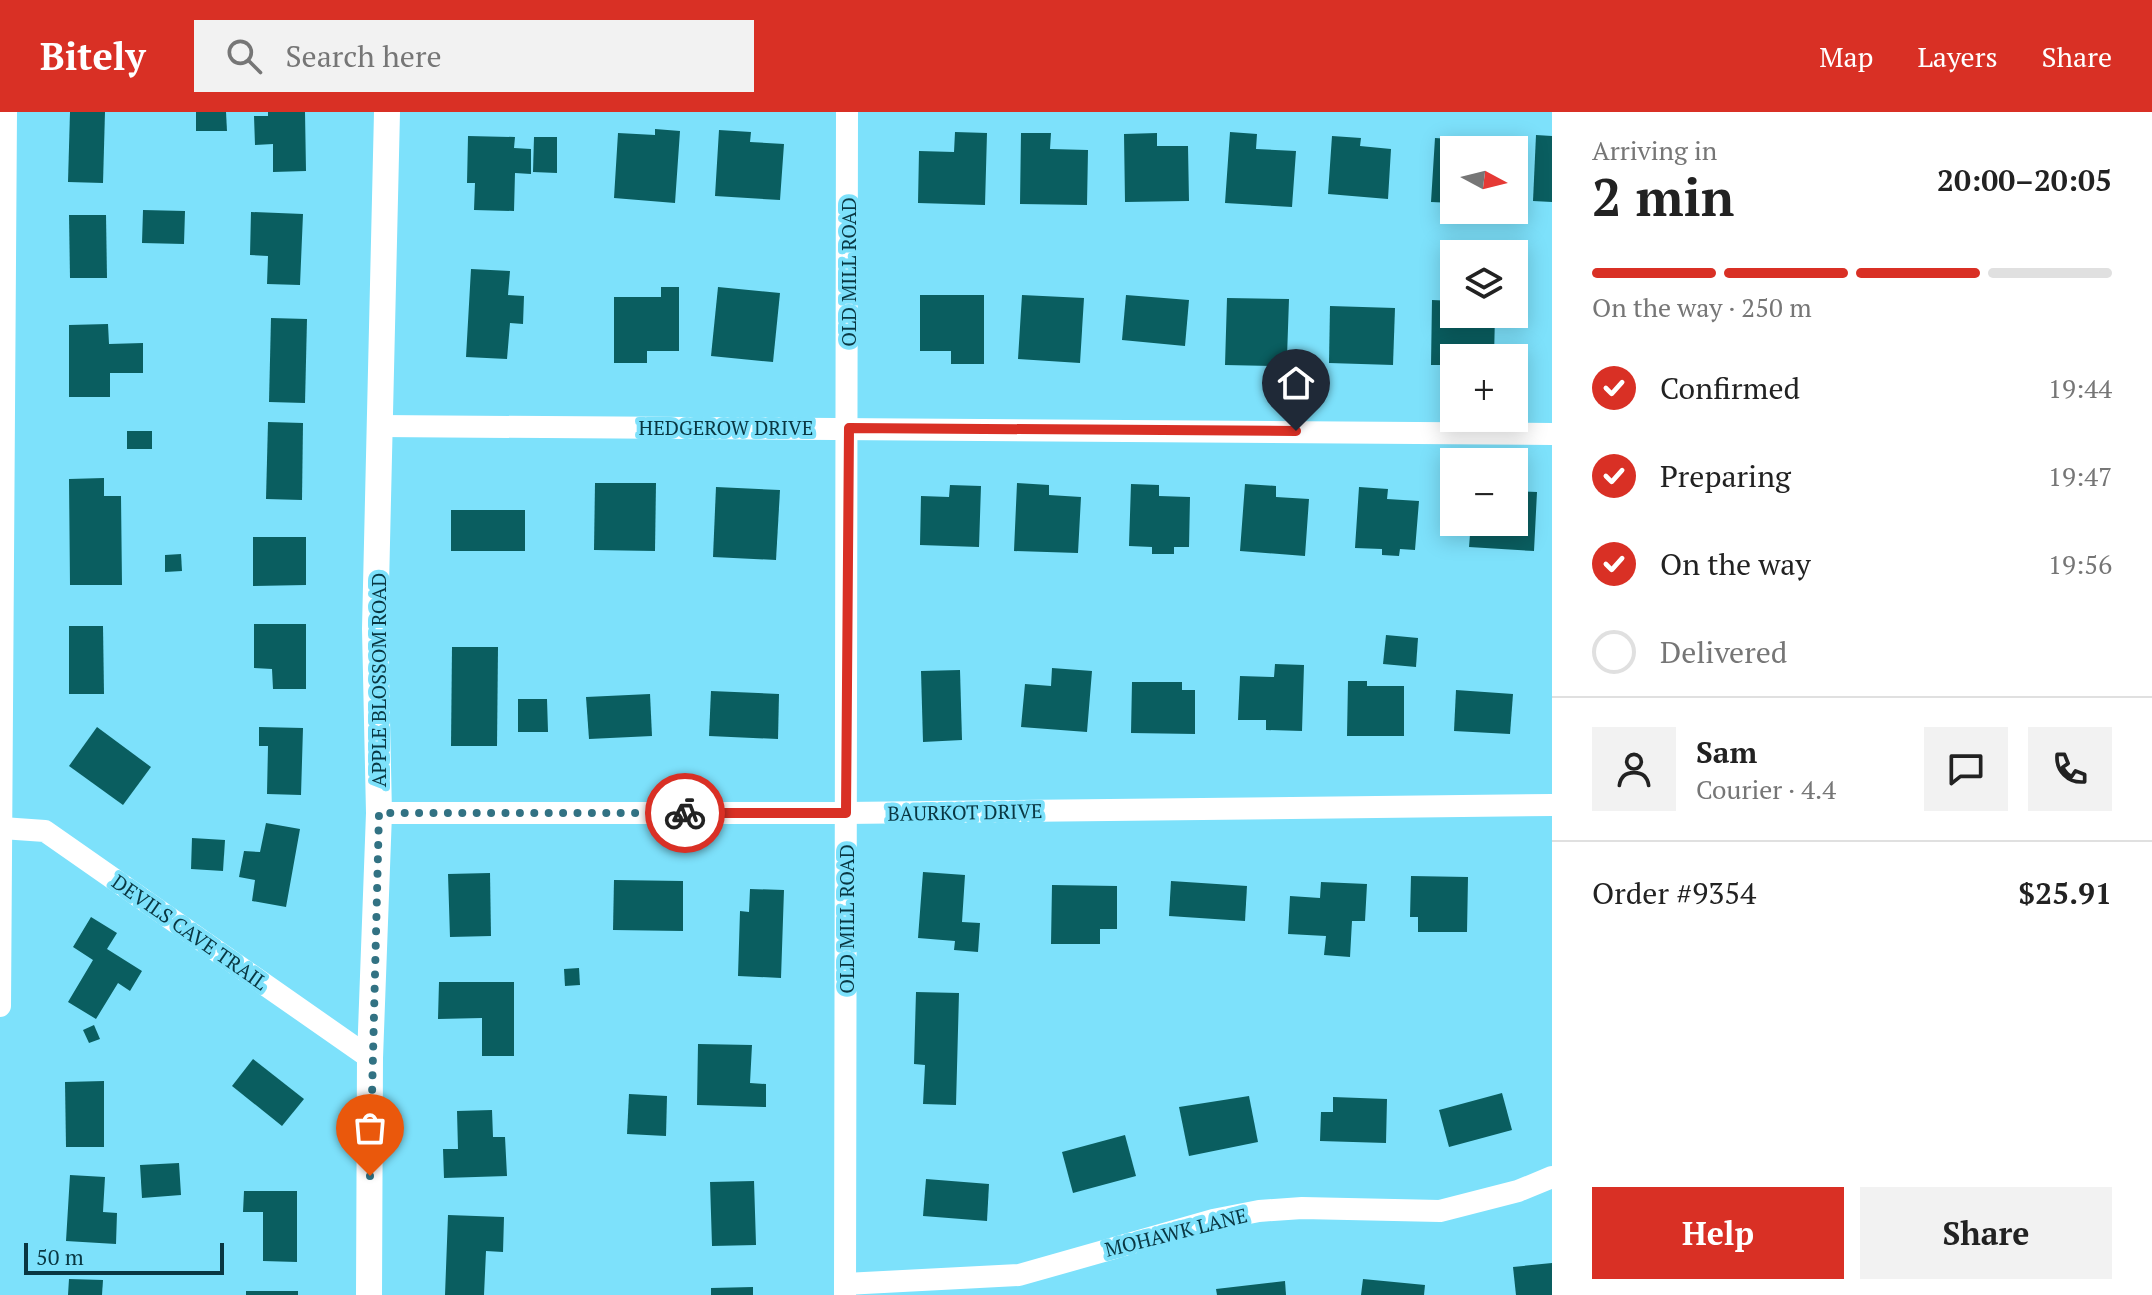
<!DOCTYPE html>
<meta charset="utf-8">
<style>
:root{--surface:#fff;--page:#f2f2f2;--text:#222;--muted:#767676;--line:#e0e0e0;--accent:#d93025}
body{margin:0;font-family:"PT Serif",serif;background:var(--page);color:var(--text);height:100vh;display:flex;flex-direction:column;font-size:30px;white-space:nowrap}
*{box-sizing:border-box;margin:0}
p{font-size:26px;color:var(--muted)}
.icon{flex:none;width:44px;height:44px;fill:none;stroke:currentColor;stroke-width:2;stroke-linecap:round;stroke-linejoin:round}
.map{position:relative;flex:1;overflow:hidden}
.sheet{display:flex;flex-direction:column;background:var(--surface);width:600px}
.sheet>*{flex:none}
.needle{width:52px;rotate:97deg}
.buttons{position:absolute;left:1440px;top:24px;display:grid;gap:16px}
.buttons a{display:grid;place-items:center;width:88px;height:88px;border-radius:0px;background:var(--surface);box-shadow:0 4px 20px #0003;font-size:40px}
.scale{position:absolute;left:24px;bottom:20px;width:200px;box-sizing:border-box;padding-left:8px;border:4px solid #093742;border-top:0;font-size:22px;line-height:28px;white-space:nowrap;color:#093742;-webkit-text-stroke:6px #7de1fb;paint-order:stroke}
.pin{position:absolute;display:grid;place-items:center;width:68px;height:68px;color:#fff;margin:-82px -34px;border-radius:50% 50% 50% 0;rotate:-45deg;box-shadow:0 0 8px #0007}
.pin .icon{rotate:45deg}
.courier{position:absolute;display:grid;place-items:center;width:80px;height:80px;margin:-40px;border:6px solid #d93025;border-radius:50%;background:#fff;color:#222;box-shadow:0 2px 10px #0007}
.head em{font-style:normal;font-weight:800}
.head div{display:flex;flex-direction:column-reverse}
.head{display:flex;align-items:center;justify-content:space-between;height:136px;padding:0 40px}
h1{font-size:52px;font-weight:800;line-height:60px}
.bar{display:grid;grid-template-columns:repeat(4,1fr);gap:12px 8px;align-content:center;height:96px;padding:0 40px}
.bar i{height:10px;border-radius:6px;background:var(--line)}
.bar .current{background:var(--accent)}
.bar p{grid-column:span 4}
.line{display:flex;align-items:center;gap:20px;padding:0 40px;border-top:2px solid var(--line)}
.line div{flex:1}
.round{display:grid;place-items:center;flex:none;width:84px;height:84px;border-radius:0px;background:var(--page)}
ol{padding:0 40px;list-style:none}
li{display:flex;align-items:center;gap:24px;height:88px}
li p{margin-inline-start:auto}
li .icon{padding:8px;border-radius:50%;background:var(--accent);color:#fff;stroke-width:4}
li:last-child{color:var(--muted)}
li i{width:44px;height:44px;border:4px solid var(--line);border-radius:50%}
.button{display:flex;gap:16px;margin-top:auto;padding:16px 40px}
.button a{flex:1;height:92px;border-radius:0px;background:var(--accent);color:#fff;font-size:32px;font-weight:800;line-height:92px;text-align:center}
.button a+a{background:var(--page);color:var(--text)}
header{display:flex;align-items:center;gap:48px;box-sizing:border-box;height:112px;padding:0 40px;background:var(--accent);color:#fff}
header strong{font-size:38px}
nav{display:flex;gap:44px;margin-inline-start:auto;font-size:28px}
.search{width:560px;height:72px;background:var(--page);display:flex;align-items:center;gap:20px;box-sizing:border-box;padding:0 28px;border-radius:0px;color:var(--muted);font-size:30px}
main{display:flex;flex:1;min-height:0}
.map>svg:first-child{display:block}
</style>
<header>
<strong>Bitely</strong>
<div class="search"><svg class="icon" aria-label="search" viewBox="0 0 24 24"><circle cx="10" cy="10" r="6"/><path d="M15 15l6 6"/></svg>Search here</div>
<nav><a>Map</a><a>Layers</a><a>Share</a></nav>
</header>
<main>
<div class="map">
<svg width="1552" height="1183" viewBox="0 0 1552 1183">
<rect width="100%" height="100%" fill="#7de1fb"/>
<g fill="#0a5e60">
<polygon points="70,0 105,0 103,71 68,70"/>
<polygon points="196,0 226,0 227,19 196,19"/>
<polygon points="268,0 305,0 306,59 273,60 273,32 255,33 254,4 268,4"/>
<polygon points="655,17 680,19 675,91 614,86 618,21 655,23"/>
<polygon points="719,18 751,20 750,30 784,32 780,88 715,84"/>
<polygon points="955,20 987,21 985,93 918,91 919,39 954,40"/>
<polygon points="1230,20 1257,22 1256,37 1296,39 1292,95 1225,91"/>
<polygon points="1021,21 1051,21 1050,37 1088,38 1087,93 1020,92"/>
<polygon points="1157,21 1157,34 1188,34 1189,89 1125,90 1124,22"/>
<polygon points="1536,23 1552,24 1552,90 1533,89"/>
<polygon points="468,24 515,25 514,36 531,37 531,62 515,61 514,99 474,98 475,71 467,71"/>
<polygon points="1332,24 1361,26 1360,34 1391,37 1388,87 1328,82"/>
<polygon points="534,25 557,25 557,61 533,60"/>
<polygon points="1435,26 1497,30 1497,38 1454,38 1454,91 1431,90"/>
<polygon points="143,98 185,99 184,132 142,131"/>
<polygon points="251,100 303,102 300,173 267,172 268,144 250,143"/>
<polygon points="69,103 106,103 107,166 70,166"/>
<polygon points="471,157 510,159 508,183 524,184 523,212 510,211 507,247 466,245"/>
<polygon points="661,175 679,175 679,239 647,239 647,251 614,251 614,185 661,185"/>
<polygon points="718,175 780,181 773,250 711,244"/>
<polygon points="920,183 984,183 984,252 951,252 951,239 920,239"/>
<polygon points="1022,183 1084,186 1080,251 1018,247"/>
<polygon points="1126,183 1189,188 1185,234 1122,228"/>
<polygon points="1227,186 1289,187 1287,245 1275,245 1275,254 1225,253"/>
<polygon points="1432,188 1454,189 1454,202 1495,202 1494,246 1454,246 1454,253 1431,253"/>
<polygon points="1330,194 1395,196 1393,253 1329,251"/>
<polygon points="271,206 307,207 305,291 269,290"/>
<polygon points="108,212 109,232 143,231 143,261 110,261 110,285 69,285 69,213"/>
<polygon points="268,310 303,311 302,388 266,387"/>
<rect x="127" y="319" width="25" height="18"/>
<polygon points="104,366 104,384 121,384 122,473 70,473 69,367"/>
<polygon points="595,371 656,371 655,439 594,438"/>
<polygon points="1017,371 1049,373 1049,383 1081,385 1078,441 1014,439"/>
<polygon points="1131,372 1159,373 1159,384 1190,385 1189,435 1174,435 1174,442 1152,442 1152,435 1129,434"/>
<polygon points="1245,372 1276,374 1276,385 1309,387 1305,444 1240,439"/>
<polygon points="950,373 981,374 979,435 920,433 921,384 949,385"/>
<polygon points="716,375 780,378 776,448 713,445"/>
<polygon points="1359,375 1388,377 1387,387 1419,389 1415,438 1400,437 1399,444 1382,443 1382,437 1355,436"/>
<polygon points="1514,379 1537,380 1534,439 1469,435 1471,410 1514,410"/>
<rect x="451" y="398" width="74" height="41"/>
<polygon points="253,425 306,425 306,473 253,474"/>
<polygon points="181,442 182,459 165,460 165,443"/>
<polygon points="254,512 306,512 306,577 273,577 272,557 254,556"/>
<polygon points="69,514 103,514 104,582 69,582"/>
<polygon points="1386,523 1418,526 1416,555 1383,552"/>
<polygon points="452,535 498,535 497,634 451,634"/>
<polygon points="1275,552 1304,553 1302,619 1266,618 1266,608 1238,608 1240,564 1274,565"/>
<polygon points="1052,556 1092,559 1087,620 1021,615 1025,572 1051,574"/>
<polygon points="960,558 962,628 923,630 921,559"/>
<polygon points="1348,569 1367,569 1367,574 1404,574 1404,624 1347,624"/>
<polygon points="1132,570 1182,570 1182,578 1195,578 1195,622 1131,621"/>
<polygon points="1456,578 1513,582 1510,622 1454,619"/>
<polygon points="711,579 779,582 778,627 709,624"/>
<polygon points="650,582 652,624 589,627 586,585"/>
<polygon points="518,587 547,587 548,620 518,620"/>
<polygon points="97,615 151,655 123,693 69,654"/>
<polygon points="259,615 303,616 301,683 267,682 268,634 259,634"/>
<polygon points="266,711 300,717 286,795 252,789 255,768 239,765 244,739 260,740"/>
<polygon points="192,726 225,728 223,759 191,757"/>
<polygon points="923,760 965,763 962,810 980,811 978,840 954,838 955,829 918,826"/>
<polygon points="490,761 491,824 450,825 448,762"/>
<polygon points="1411,764 1468,765 1467,820 1418,820 1418,805 1410,805"/>
<polygon points="614,768 683,769 683,819 613,818"/>
<polygon points="1171,769 1247,774 1245,809 1169,804"/>
<polygon points="1321,770 1367,772 1365,809 1352,809 1350,845 1324,843 1326,824 1288,822 1290,784 1320,786"/>
<polygon points="1052,773 1117,774 1117,817 1100,817 1100,832 1051,832"/>
<polygon points="750,777 784,778 781,866 738,864 740,799 749,800"/>
<polygon points="91,805 117,821 107,837 142,859 130,879 118,871 96,907 68,890 93,848 73,835"/>
<polygon points="579,856 580,873 565,874 564,857"/>
<polygon points="439,870 514,870 514,944 482,944 482,906 438,907"/>
<polygon points="916,880 959,881 956,993 923,992 925,953 914,952"/>
<polygon points="94,913 100,927 89,931 83,918"/>
<polygon points="698,932 752,933 750,971 766,972 766,995 697,993"/>
<polygon points="253,947 304,987 282,1014 232,974"/>
<polygon points="104,969 104,1035 66,1035 65,970"/>
<polygon points="1502,981 1512,1018 1449,1035 1439,998"/>
<polygon points="629,982 667,984 666,1024 627,1022"/>
<polygon points="1249,984 1258,1030 1189,1044 1179,995"/>
<polygon points="1333,985 1387,987 1386,1031 1320,1029 1321,1000 1333,1000"/>
<polygon points="492,998 493,1025 505,1025 507,1064 444,1066 443,1037 458,1037 457,999"/>
<polygon points="1125,1023 1136,1064 1073,1081 1062,1040"/>
<polygon points="179,1051 181,1083 142,1086 140,1053"/>
<polygon points="70,1063 105,1065 103,1100 117,1101 116,1132 66,1129"/>
<polygon points="926,1067 989,1072 987,1109 923,1104"/>
<polygon points="754,1069 756,1133 712,1134 710,1070"/>
<polygon points="244,1079 297,1079 297,1150 263,1149 263,1100 243,1100"/>
<polygon points="448,1103 504,1105 503,1140 486,1139 484,1183 445,1183"/>
<polygon points="1552,1151 1552,1183 1516,1183 1513,1155"/>
<polygon points="69,1167 103,1168 102,1183 68,1183"/>
<polygon points="1363,1167 1425,1173 1424,1183 1361,1183"/>
<polygon points="1285,1169 1286,1183 1217,1183 1216,1177"/>
<polygon points="753,1175 753,1183 711,1183 711,1176"/>
<rect x="246" y="1179" width="52" height="4"/>
</g>
<g fill="none" stroke-linecap="round" stroke-linejoin="round">
<g stroke="#fff" stroke-width="22">
<polyline points="380,314 1552,322"/>
<polyline points="379,701 846,701 1552,693"/>
<polyline points="2,716 45,719 370,946"/>
<polyline points="0,894 6,0"/>
<polyline points="845,1172 1019,1163 1213,1108 1259,1099 1302,1096 1440,1099 1518,1079 1552,1065"/>
<polyline points="845,1183 847,0"/>
</g>
<polyline stroke="#fff" stroke-width="26" points="369,1183 370,946 379,701 375,517 387,0"/>
</g>
<g fill="none" stroke-linecap="round" stroke-linejoin="round">
<polyline stroke="#327283" stroke-width="8" stroke-dasharray="0 14.4" points="370,1064 379,701 685,701"/>
<polyline stroke="#d93025" stroke-width="10" points="685,701 846,701 849,316 1296,319"/>
</g>
<g text-anchor="middle" dominant-baseline="central" stroke-width="8" stroke-linejoin="round" paint-order="stroke">
<g font-size="20" fill="#093742" stroke="#7de1fb">
<text transform="translate(848 160) rotate(-90)">OLD MILL ROAD</text>
<text x="726" y="315">HEDGEROW DRIVE</text>
<text transform="translate(378 568) rotate(-90)">APPLE BLOSSOM ROAD</text>
<text transform="translate(965 700) rotate(-1)">BAURKOT DRIVE</text>
<text transform="translate(846 807) rotate(-90)">OLD MILL ROAD</text>
<text transform="translate(190 820) rotate(35)">DEVILS CAVE TRAIL</text>
<text transform="translate(1176 1120) rotate(-14)">MOHAWK LANE</text>
</g>
</g>
</svg>
<div class="buttons">
<a><svg class="needle" viewBox="-14 -14 28 28"><path d="M0-13l5 13h-10z" fill="#e53935"/><path d="M0 13l5-13h-10z" fill="#767676"/></svg></a>
<a><svg class="icon" aria-label="layers" viewBox="0 0 24 24"><path d="M12 4l9 5-9 5-9-5zM3 14l9 5 9-5"/></svg></a>
<a>+</a>
<a>−</a>
</div>
<div class="scale">50 m</div>
<div class="pin" style="left:370px;top:1064px;background:#ea580c"><svg class="icon" aria-label="bag" viewBox="0 0 24 24"><path d="M5 8h14l-1 12H6zM9 8a3 3 0 0 1 6 0"/></svg></div>
<div class="pin" style="left:1296px;top:319px;background:#1f2937"><svg class="icon" aria-label="home" viewBox="0 0 24 24"><path d="M3 11l9-7 9 7M6 9v11h12V9"/></svg></div>
<div class="courier" style="left:685px;top:701px"><svg class="icon" aria-label="bike" viewBox="0 0 24 24"><circle cx="6" cy="16" r="4"/><circle cx="18" cy="16" r="4"/><path d="M6 16l4-8h5l3 8M10 8l3 8H6M13 5h3"/></svg></div>
</div>
<section class="sheet">
<div class="head"><div><h1>2 min</h1><p>Arriving in</p></div><em>20:00–20:05</em></div>
<div class="bar"><i class="current"></i><i class="current"></i><i class="current"></i><i></i><p>On the way · 250 m</p></div>
<ol>
<li><svg class="icon" aria-label="check" viewBox="0 0 24 24"><path d="M5 12l5 5 9-10"/></svg>Confirmed<p>19:44</p></li>
<li><svg class="icon" aria-label="check" viewBox="0 0 24 24"><path d="M5 12l5 5 9-10"/></svg>Preparing<p>19:47</p></li>
<li><svg class="icon" aria-label="check" viewBox="0 0 24 24"><path d="M5 12l5 5 9-10"/></svg>On the way<p>19:56</p></li>
<li><i></i>Delivered</li>
</ol>
<div class="line" style="height:144px"><a class="round"><svg class="icon" aria-label="person" viewBox="0 0 24 24"><circle cx="12" cy="8" r="4"/><path d="M4 21q1-7 8-7t8 7"/></svg></a><div><b>Sam</b><p>Courier · 4.4</p></div><a class="round"><svg class="icon" aria-label="chat" viewBox="0 0 24 24"><path d="M4 5h16v11H9l-5 4z"/></svg></a><a class="round"><svg class="icon" aria-label="phone" viewBox="0 0 24 24"><path d="M5 4h4l2 5-3 2q2 4 5 5l2-3 5 2v4C11 20 4 13 5 4z"/></svg></a></div>
<div class="line" style="height:104px"><div>Order #9354</div><b>$25.91</b></div>
<div class="button"><a>Help</a><a>Share</a></div>
</section>
</main>
